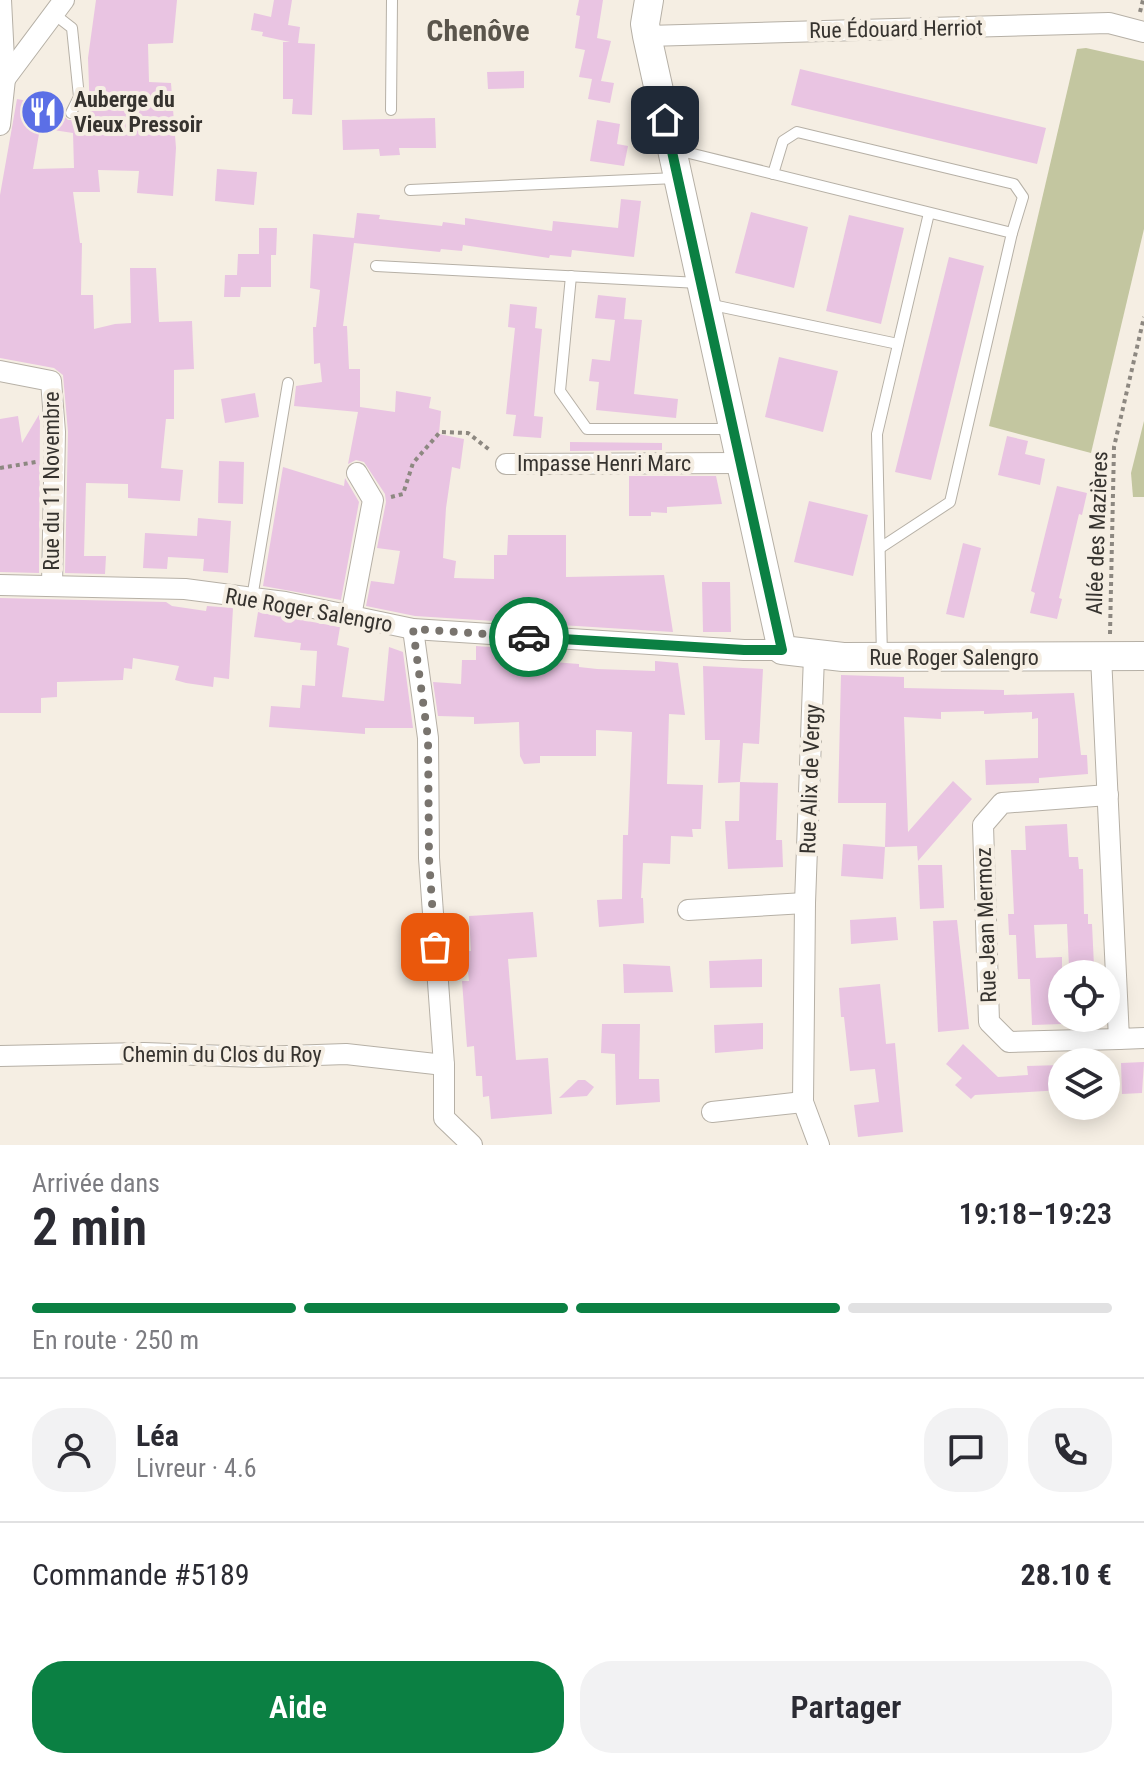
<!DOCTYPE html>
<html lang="fr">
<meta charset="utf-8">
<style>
:root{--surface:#fff;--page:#f2f2f3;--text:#2b2b33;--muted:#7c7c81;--line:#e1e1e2;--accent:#0b8043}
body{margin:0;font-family:"Roboto Condensed",sans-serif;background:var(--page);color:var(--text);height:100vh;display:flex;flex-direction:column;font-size:30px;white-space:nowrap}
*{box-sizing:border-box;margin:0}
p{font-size:26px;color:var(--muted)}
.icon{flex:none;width:44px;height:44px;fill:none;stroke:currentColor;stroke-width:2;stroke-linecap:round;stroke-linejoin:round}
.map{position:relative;height:1145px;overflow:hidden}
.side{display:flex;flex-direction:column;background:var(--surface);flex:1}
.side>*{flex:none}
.buttons{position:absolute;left:1048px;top:960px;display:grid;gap:16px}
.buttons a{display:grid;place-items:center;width:72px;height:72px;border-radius:50%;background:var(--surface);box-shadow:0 4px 20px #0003;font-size:40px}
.pin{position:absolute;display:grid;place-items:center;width:68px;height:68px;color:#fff;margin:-34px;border-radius:16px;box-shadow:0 4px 12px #0006}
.courier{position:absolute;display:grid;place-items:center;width:80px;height:80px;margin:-40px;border:6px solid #0b8043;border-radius:50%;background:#fff;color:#222;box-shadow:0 2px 10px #0007}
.overview em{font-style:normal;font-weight:600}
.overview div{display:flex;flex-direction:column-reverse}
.overview{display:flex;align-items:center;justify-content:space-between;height:136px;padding:0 32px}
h1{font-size:52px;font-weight:600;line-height:60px}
.bar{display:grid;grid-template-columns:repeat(4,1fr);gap:12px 8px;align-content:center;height:96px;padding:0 32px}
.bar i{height:10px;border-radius:6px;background:var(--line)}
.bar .on{background:var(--accent)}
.bar p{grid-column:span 4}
.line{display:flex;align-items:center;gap:20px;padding:0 32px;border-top:2px solid var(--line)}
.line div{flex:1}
.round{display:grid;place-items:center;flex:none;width:84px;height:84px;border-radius:32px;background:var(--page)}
.action{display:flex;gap:16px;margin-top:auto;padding:16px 32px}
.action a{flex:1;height:92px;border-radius:32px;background:var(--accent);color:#fff;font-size:32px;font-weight:600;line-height:92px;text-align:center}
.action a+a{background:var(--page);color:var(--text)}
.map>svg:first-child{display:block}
</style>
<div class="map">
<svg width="1144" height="1145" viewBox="0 0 1144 1145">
<rect width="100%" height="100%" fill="#f5eee3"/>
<g fill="#c3c6a0">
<polygon points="1086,48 1144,61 1144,229 1091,453 989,426 1077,49"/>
<polygon points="1144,421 1144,497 1133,497 1131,473"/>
</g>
<g fill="#e9c4e2" fill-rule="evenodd">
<path d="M96,0H177L173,43L148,44L149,82L171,83L176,148L173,196L137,193L139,171L98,170L100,192H73L80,243H82L81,295H93L94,329L115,324L131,323L130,268H156L159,322L192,321L194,369L174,370V419H166L161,468L183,470L180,501L128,498V484L86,483L84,556H106L105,574L65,573L68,432L63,375L54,368L0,358V195L17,99L54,106L53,117L64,116L68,120H75L78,116H90L88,58ZM40,128L73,133L74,168L33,169Z"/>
<polygon points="274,0 292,0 288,25 300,27 298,43 315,44 312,115 292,114 293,99 283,99 283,42 290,42 262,36 263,32 251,30 254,13 271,17"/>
<polygon points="579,0 603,0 597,38 611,41 601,81 614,83 610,103 588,99 592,79 579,77 585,50 575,48 580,16 576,15"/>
<polygon points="800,69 1046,128 1037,164 791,105"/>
<polygon points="524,71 524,88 488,89 487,72"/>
<polygon points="435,118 436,148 399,148 400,155 380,156 379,149 343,150 342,120"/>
<polygon points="597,120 620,124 617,144 628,146 624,166 590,161"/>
<polygon points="217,169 257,172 254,205 215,201"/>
<polygon points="621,199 641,201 634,257 572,250 571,257 550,255 549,258 463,245 462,251 441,249 440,252 354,243 343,326 347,326 349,369 360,369 360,407 395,412 396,391 431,397 429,408 441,411 439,434 464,439 460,469 452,467 446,508 443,558 456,561 454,578 494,579 494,555 507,555 508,535 566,535 566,577 664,575 673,632 415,616 366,606 371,581 394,584 400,551 377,548 386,502 385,494 364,462 356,460 348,464 358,412 294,406 296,386 322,382 320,363 314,364 313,327 316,327 320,290 310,288 313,234 354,238 357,213 380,215 379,219 442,226 443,222 465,225 465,218 552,231 553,221 618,228"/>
<polygon points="751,212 808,227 794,288 735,273"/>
<polygon points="849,215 904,228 881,324 826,311"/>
<polygon points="259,228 277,228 276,255 271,255 271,287 241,287 240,297 224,297 225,275 237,275 238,254 259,254"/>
<polygon points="949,257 984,266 931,480 895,472"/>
<polygon points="598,295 626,298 624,319 642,320 634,394 678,399 676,418 596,410 599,382 589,381 592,359 610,361 615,320 595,318"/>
<polygon points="510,304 537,307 535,328 542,329 534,416 543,417 541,438 513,436 516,415 506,414 515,328 508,327"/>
<polygon points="779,357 838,371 823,432 765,417"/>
<polygon points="255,393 259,417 225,423 221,399"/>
<polygon points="40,413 39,573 0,572 0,419 18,416 22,443"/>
<polygon points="1007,436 1028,441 1025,454 1045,459 1040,485 998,475"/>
<polygon points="570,442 662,443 662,450 570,451"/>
<polygon points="219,461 244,462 243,504 218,503"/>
<polygon points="283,467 344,486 345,478 359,502 341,600 263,586"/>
<polygon points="629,476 716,476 722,504 667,507 667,513 651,512 651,516 629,516"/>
<polygon points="1057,486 1087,493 1082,515 1079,514 1059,598 1062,599 1057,619 1030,613 1035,593 1031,591"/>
<polygon points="809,501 868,515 853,576 794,562"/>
<polygon points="198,518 231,521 228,573 203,571 204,559 168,557 167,569 143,568 145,533 197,536"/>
<polygon points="963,543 981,548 964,618 946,614"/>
<polygon points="702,582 730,582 731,632 703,632"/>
<polygon points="0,598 166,602 172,606 206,611 207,606 233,608 229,679 214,677 213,687 186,683 175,680 179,666 133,658 132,669 124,668 123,680 57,682 57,697 41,698 41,713 0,713"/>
<polygon points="258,612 340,627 337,645 349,648 342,697 384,701 389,647 403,652 413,728 365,728 365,734 269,727 271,706 300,708 302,685 315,686 317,651 300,650 301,643 254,637"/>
<polygon points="476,646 503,648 503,658 579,664 579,667 597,669 655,671 655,661 678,663 685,715 669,714 667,784 703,785 701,829 692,829 693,837 671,836 670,864 643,863 641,898 643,898 644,923 599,927 597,900 622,899 623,835 628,835 632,732 596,730 596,756 540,756 540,763 524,764 520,756 519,722 474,724 474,717 438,716 433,682 461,684 462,660 476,660"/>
<polygon points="703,666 763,669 759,744 743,743 740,782 718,783 720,740 705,740"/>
<polygon points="841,675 904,677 904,688 1004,690 1004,695 1074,693 1081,755 1087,755 1088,774 1039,778 1039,783 986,785 985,760 1038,758 1038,718 1032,719 1032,712 984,714 984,711 941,712 941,719 904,717 908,832 953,781 972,799 918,861 917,846 885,847 886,803 838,803"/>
<polygon points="740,782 778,783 776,840 782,840 783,867 728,869 725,821 739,821"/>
<polygon points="1067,824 1069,857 1078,857 1079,869 1083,869 1084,914 1088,914 1088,924 1092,924 1094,966 1069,967 1067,924 1034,925 1036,958 1062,957 1062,1024 1032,1025 1030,979 1018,979 1016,935 1009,935 1008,914 1014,914 1011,850 1026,850 1025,826"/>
<polygon points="843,844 885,847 883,879 841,876"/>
<polygon points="918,865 942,865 944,908 920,909"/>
<polygon points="533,912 537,957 508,959 516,1060 548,1058 552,1114 491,1119 489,1096 483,1097 482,1076 476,1076 474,1046 467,1047 462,981 469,981 466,951 471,951 469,916"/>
<polygon points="896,917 898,940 851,944 850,920"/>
<polygon points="957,920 969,1029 938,1032 933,921"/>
<polygon points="762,959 762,987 710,988 709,961"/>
<polygon points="623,964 670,966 673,992 624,993"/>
<polygon points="880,984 886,1044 895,1043 903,1132 858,1137 854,1105 879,1102 875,1069 850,1071 844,1017 841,1017 839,988"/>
<polygon points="763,1023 763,1049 715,1053 714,1025"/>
<polygon points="602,1024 640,1024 639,1079 659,1079 660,1102 616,1105 615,1054 601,1053"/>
<polygon points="963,1044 998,1077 1028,1075 1027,1066 1062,1065 1062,1090 975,1095 971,1099 955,1085 962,1078 946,1064"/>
<polygon points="1144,1062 1142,1093 1122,1094 1121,1063"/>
<polygon points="578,1080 585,1080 594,1087 587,1096 559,1098"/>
</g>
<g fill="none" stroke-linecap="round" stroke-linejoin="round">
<g stroke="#b6b0a6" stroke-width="12">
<g id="lane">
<polyline points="54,14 72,28 79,97 71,113"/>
<polyline points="391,110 392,0"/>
<polyline points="677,150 1012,233 950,502 880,548"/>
<polyline points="773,174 783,141 797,132 1014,184 1023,197 1012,233"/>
<polyline points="410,190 676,178"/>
<polyline points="376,266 699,283"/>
<polyline points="571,276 560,391 587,429 731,429"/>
<polyline points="708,304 898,344"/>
<polyline points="252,598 288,383"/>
<polyline points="882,657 877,434 929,213"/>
</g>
</g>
<g stroke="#b6b0a6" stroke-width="22">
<g id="street">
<polyline points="647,36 1109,23 1144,32"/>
<polyline points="5,79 64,0"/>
<polyline points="0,125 5,79 1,0"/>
<polyline points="0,371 51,381 55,432 52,585"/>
<polyline points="506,464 740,463"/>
<polyline points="0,585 185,589 285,602 413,629 744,650 782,650"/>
<polyline points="351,616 373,500 357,473"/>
<polyline points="413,629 428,738 429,858 444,1065 444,1118 472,1145"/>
<polyline points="814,656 805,903 803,1102 819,1145"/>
<polyline points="1101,656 1119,1039 1144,1038"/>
<polyline points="1108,795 1002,803 983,825 989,1022 1009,1042 1119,1039"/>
<polyline points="688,910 805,903"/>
<polyline points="0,1056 144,1053 259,1057 346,1054 444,1065"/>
<polyline points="712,1112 803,1102"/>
</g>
</g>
<g stroke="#b6b0a6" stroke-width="30">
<polyline id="secondary" points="649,0 645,24 647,36 782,650 843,657 1144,656"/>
</g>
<g stroke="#8d8881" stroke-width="4" stroke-dasharray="4 4" stroke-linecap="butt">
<polyline points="1140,12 1143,0"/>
<polyline points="0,468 36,462"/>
<polyline points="391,497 403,494 413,463 440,432 468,433 491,451"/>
<polyline points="1110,634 1114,447 1144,317"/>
</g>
<use href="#lane" stroke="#fff" stroke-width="10"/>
<use href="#street" stroke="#fff" stroke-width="20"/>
<use href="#secondary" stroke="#fff" stroke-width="28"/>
</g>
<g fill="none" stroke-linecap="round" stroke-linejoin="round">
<polyline stroke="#79746e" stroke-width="8" stroke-dasharray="0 14.4" points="435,947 429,858 428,738 413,629 529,637"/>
<polyline stroke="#0b8043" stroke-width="10" points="529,637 744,650 782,650 665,120"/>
</g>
<defs>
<g id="restaurant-disc" transform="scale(2.3)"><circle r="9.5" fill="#5b6fe6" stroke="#f5eee3"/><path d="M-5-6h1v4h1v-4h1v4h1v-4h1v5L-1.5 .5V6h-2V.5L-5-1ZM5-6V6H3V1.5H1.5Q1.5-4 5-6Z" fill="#fff"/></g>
</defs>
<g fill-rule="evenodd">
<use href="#restaurant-disc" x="43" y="112"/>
</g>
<g text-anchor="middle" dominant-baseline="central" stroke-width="8" stroke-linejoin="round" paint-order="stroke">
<g font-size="22" fill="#36332f" stroke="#f5eee3">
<text transform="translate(896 29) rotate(-1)">Rue Édouard Herriot</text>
<text x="604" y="463">Impasse Henri Marc</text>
<text transform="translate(51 481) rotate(-90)">Rue du 11 Novembre</text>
<text transform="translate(1097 533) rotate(-88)">Allée des Mazières</text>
<text transform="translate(309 610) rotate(10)">Rue Roger Salengro</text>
<text x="954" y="657">Rue Roger Salengro</text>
<text transform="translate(810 779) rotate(-88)">Rue Alix de Vergy</text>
<text transform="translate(986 925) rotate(-92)">Rue Jean Mermoz</text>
<text x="222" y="1054">Chemin du Clos du Roy</text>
</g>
<g font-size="22" font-weight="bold" fill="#36332f" stroke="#f5eee3" text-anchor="start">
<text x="74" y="99">Auberge du<tspan x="74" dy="25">Vieux Pressoir</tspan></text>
</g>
<g font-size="30" font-weight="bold" fill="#5a554c" stroke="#f5eee3">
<text x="478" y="30">Chenôve</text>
</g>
</g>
</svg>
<div class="buttons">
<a><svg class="icon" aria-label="locate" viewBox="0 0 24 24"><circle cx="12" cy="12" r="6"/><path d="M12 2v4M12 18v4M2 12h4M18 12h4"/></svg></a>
<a><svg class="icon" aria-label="layers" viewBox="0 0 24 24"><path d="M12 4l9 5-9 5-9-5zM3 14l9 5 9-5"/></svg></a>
</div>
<div class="pin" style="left:435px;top:947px;background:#ea580c"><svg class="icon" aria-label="bag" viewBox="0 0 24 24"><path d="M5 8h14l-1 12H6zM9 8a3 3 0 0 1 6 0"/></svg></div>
<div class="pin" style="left:665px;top:120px;background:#1f2937"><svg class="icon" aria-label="home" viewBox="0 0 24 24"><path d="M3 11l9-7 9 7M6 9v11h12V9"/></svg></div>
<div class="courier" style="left:529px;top:637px"><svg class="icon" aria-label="car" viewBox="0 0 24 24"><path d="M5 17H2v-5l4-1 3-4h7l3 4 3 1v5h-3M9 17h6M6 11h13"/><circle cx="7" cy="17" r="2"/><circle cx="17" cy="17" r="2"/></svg></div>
</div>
<section class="side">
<div class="overview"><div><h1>2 min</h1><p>Arrivée dans</p></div><em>19:18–19:23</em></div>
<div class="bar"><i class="on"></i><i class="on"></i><i class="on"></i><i></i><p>En route · 250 m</p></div>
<div class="line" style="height:144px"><a class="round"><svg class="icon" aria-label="person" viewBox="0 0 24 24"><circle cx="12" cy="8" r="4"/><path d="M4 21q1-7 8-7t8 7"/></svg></a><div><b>Léa</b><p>Livreur · 4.6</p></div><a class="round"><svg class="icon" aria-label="chat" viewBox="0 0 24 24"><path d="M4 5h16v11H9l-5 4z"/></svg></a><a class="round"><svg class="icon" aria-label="phone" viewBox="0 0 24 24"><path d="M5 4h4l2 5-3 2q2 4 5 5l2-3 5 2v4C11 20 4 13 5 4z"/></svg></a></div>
<div class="line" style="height:104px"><div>Commande #5189</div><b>28.10 €</b></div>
<div class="action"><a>Aide</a><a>Partager</a></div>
</section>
